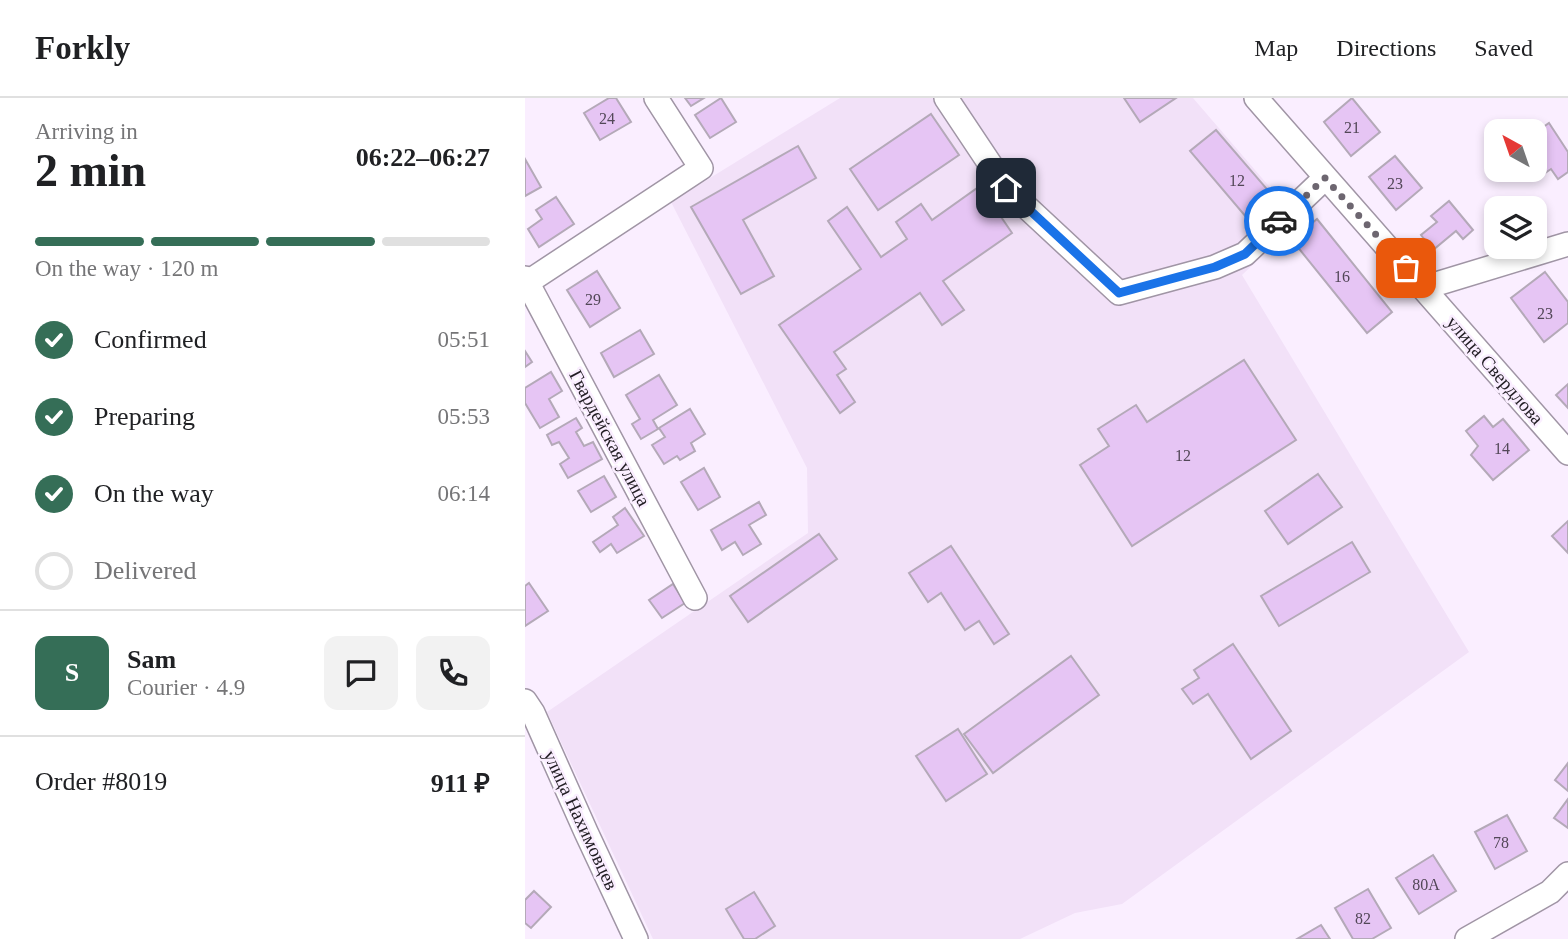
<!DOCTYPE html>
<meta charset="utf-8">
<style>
:root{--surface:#fff;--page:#f2f2f2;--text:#202124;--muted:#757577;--line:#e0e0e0;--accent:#356e57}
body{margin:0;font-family:Georgia,serif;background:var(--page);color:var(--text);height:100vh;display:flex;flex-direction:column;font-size:26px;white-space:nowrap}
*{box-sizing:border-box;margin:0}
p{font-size:23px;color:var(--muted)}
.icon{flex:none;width:38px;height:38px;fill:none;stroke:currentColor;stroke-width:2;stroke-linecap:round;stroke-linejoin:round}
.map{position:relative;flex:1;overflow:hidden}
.details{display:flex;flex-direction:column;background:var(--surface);width:525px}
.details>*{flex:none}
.needle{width:46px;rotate:320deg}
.controls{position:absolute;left:959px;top:21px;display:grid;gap:14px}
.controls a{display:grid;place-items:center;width:63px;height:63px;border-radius:14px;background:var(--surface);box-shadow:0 4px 10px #0003;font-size:35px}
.pin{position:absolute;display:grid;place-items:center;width:60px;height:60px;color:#fff;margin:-30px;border-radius:14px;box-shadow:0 4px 10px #0006}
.courier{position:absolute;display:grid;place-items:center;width:70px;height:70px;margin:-35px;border:5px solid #1a73e8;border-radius:50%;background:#fff;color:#222;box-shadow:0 2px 9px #0007}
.summary em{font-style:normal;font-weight:600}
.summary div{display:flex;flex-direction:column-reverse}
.summary{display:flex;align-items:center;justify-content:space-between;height:119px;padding:0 35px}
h1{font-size:46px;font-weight:600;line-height:52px}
.bar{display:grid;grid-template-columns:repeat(4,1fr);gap:10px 7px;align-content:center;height:84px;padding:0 35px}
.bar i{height:9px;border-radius:5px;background:var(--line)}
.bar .current{background:var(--accent)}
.bar p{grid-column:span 4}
.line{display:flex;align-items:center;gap:18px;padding:0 35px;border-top:2px solid var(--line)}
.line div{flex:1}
.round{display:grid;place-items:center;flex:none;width:74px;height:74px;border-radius:14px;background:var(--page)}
ol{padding:0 35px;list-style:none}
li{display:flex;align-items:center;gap:21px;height:77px}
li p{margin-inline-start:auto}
li .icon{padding:7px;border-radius:50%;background:var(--accent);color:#fff;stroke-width:4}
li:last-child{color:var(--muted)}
li i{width:38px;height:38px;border:4px solid var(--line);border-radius:50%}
header{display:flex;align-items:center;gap:42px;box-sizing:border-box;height:98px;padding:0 35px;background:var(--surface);border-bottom:2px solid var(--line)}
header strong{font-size:33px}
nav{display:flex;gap:38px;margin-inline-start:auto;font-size:24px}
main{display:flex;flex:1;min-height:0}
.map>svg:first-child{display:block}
</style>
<header>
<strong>Forkly</strong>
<nav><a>Map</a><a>Directions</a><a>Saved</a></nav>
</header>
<main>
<section class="details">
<div class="summary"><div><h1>2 min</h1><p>Arriving in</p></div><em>06:22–06:27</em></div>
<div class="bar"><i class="current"></i><i class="current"></i><i class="current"></i><i></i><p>On the way · 120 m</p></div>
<ol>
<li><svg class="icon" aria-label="check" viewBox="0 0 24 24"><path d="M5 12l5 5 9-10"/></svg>Confirmed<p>05:51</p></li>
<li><svg class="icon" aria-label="check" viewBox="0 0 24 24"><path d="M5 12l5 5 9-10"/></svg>Preparing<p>05:53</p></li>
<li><svg class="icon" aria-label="check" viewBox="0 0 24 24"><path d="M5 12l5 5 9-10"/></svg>On the way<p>06:14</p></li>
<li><i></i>Delivered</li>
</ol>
<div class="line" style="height:126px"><b class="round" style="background:var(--accent);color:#fff">S</b><div><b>Sam</b><p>Courier · 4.9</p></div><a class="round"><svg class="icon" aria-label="chat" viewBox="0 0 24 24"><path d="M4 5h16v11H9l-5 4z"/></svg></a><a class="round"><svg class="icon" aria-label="phone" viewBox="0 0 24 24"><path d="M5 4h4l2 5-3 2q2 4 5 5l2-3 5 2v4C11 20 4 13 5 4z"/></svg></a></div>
<div class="line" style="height:91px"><div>Order #8019</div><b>911 ₽</b></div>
</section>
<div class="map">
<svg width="1043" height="841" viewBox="0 0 1043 841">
<rect width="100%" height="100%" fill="#faeeff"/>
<polygon fill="#f2e1f8" points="315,0 668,0 774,123 717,177 944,554 597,806 550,815 495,841 128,841 22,614 283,435 282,370 146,104"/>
<g fill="#e6c5f4" stroke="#b4a9b8" stroke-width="2">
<polygon points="84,0 91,0 106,24 75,42 59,15"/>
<polygon points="160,0 179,0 166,8"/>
<polygon points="196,0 211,24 185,40 170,17"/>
<polygon points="599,0 651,0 615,24"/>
<polygon points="827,0 855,34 826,58 799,24"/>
<polygon points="406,16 434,57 353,112 325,71"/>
<polygon points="1024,25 1043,54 1043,74 1033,81 1026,71 1017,77 1010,66 1010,35"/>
<polygon points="691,32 759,111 733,133 665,53"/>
<polygon points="273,48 291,80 218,122 249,178 216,196 166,109"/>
<polygon points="870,58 897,90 871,112 844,79"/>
<polygon points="0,61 16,89 0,98"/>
<polygon points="455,88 487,135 418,183 439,212 417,227 395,195 309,254 321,271 312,277 330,304 315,315 254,227 336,171 303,123 322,109 356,159 382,141 371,124 396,106 407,122"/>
<polygon points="31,99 49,126 14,149 3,131 17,121 11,112"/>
<polygon points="924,103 948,132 938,141 931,133 908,152 896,137 912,124 906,118"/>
<polygon points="792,121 867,214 842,235 767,142"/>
<polygon points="72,173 95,210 65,229 42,192"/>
<polygon points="1020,174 1043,204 1043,225 1019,244 986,200"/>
<polygon points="115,232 129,256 89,279 76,255"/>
<polygon points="0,253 7,264 0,269"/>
<polygon points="719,262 771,342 607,448 555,367 584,348 573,331 611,307 622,324"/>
<polygon points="26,274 37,293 24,301 34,319 15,330 0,305 0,290"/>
<polygon points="134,277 152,307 128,322 133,331 116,341 107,326 115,321 101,297"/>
<polygon points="1043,286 1043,310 1031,297"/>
<polygon points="165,311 180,336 166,345 170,353 155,362 152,358 139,366 127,347 140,339 134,330"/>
<polygon points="959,318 968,329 978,321 1004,352 968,382 946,357 953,348 941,333"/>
<polygon points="51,320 57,330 51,334 59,348 68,344 77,361 43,380 35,366 44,360 34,344 27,347 22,337"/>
<polygon points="179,370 195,399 173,412 156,384"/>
<polygon points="793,376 817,409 763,446 740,413"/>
<polygon points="79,378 91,399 66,414 53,393"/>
<polygon points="234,404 241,417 224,427 236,446 218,457 210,444 197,452 186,432"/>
<polygon points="100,410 119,438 92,455 86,446 75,454 68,444 93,427 88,419"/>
<polygon points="1043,423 1043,455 1027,438"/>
<polygon points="294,436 312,461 223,524 205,498"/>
<polygon points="827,444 845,474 754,528 736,498"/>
<polygon points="426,448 484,536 469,546 454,523 440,532 416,495 403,504 384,475"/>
<polygon points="4,485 23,513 0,528 0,488"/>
<polygon points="148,486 160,505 137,520 124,502"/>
<polygon points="708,546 766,633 726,661 683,596 668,606 657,591 674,580 669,572"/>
<polygon points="546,558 574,597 468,675 439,636"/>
<polygon points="433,631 462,676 421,703 391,658"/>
<polygon points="1043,665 1043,693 1030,682"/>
<polygon points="1043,701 1043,730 1029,720"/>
<polygon points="982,717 1002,753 970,771 950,734"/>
<polygon points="908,757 931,793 894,816 871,780"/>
<polygon points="843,791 866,830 847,841 828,841 810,810"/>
<polygon points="9,793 26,809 6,830 0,825 0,802"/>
<polygon points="229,794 250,828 230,841 219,841 201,811"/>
<polygon points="796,827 805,841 772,841"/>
</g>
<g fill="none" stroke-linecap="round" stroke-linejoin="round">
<g stroke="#a095a5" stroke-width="26">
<g id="minor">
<polyline points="421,0 481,90 594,195 690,169 720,156 800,80"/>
<polyline points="731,0 1043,355"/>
<polyline points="0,180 170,500"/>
<polyline points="0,186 176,70 131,0"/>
<polyline points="898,190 1043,146"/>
<polyline points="0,603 8,615 61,734 111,841"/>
<polyline points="942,841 1025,794 1043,776"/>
</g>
</g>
<use href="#minor" stroke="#fff" stroke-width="23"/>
</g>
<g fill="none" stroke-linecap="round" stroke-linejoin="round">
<polyline stroke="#6d6670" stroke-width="7" stroke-dasharray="0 12.6" points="754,123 800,80 881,170"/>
<polyline stroke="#1a73e8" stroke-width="9" points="481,90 594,195 690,169 720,156 754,123"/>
</g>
<g text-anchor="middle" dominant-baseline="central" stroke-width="5" stroke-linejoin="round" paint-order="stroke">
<g font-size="16" fill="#524757">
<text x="82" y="20">24</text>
<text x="827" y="29">21</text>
<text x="712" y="82">12</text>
<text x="870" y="85">23</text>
<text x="817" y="178">16</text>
<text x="68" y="201">29</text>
<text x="1020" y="215">23</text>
<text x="977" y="350">14</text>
<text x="658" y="357">12</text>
<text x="976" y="744">78</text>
<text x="901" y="786">80А</text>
<text x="838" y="820">82</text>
</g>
<g font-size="19" fill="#211d23" stroke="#faeeff">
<text transform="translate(970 272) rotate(49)">улица Свердлова</text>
<text transform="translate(85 340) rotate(62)">Гвардейская улица</text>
<text transform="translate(56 722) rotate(65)">улица Нахимовцев</text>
</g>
</g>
</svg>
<div class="controls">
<a><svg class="needle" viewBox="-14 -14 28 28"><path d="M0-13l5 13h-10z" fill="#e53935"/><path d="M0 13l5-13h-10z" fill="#757577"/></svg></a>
<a><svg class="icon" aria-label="layers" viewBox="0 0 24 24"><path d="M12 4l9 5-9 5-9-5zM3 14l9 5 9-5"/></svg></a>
</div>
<div class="pin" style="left:881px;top:170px;background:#ea580c"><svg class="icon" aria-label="bag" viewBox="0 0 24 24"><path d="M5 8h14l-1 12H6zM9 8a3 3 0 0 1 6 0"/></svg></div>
<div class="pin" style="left:481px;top:90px;background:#1f2937"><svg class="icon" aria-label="home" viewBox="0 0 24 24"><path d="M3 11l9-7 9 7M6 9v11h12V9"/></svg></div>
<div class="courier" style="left:754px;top:123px"><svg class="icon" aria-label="car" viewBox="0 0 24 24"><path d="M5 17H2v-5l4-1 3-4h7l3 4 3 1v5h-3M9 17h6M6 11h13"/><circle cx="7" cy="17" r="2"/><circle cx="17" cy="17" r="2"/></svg></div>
</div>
</main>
